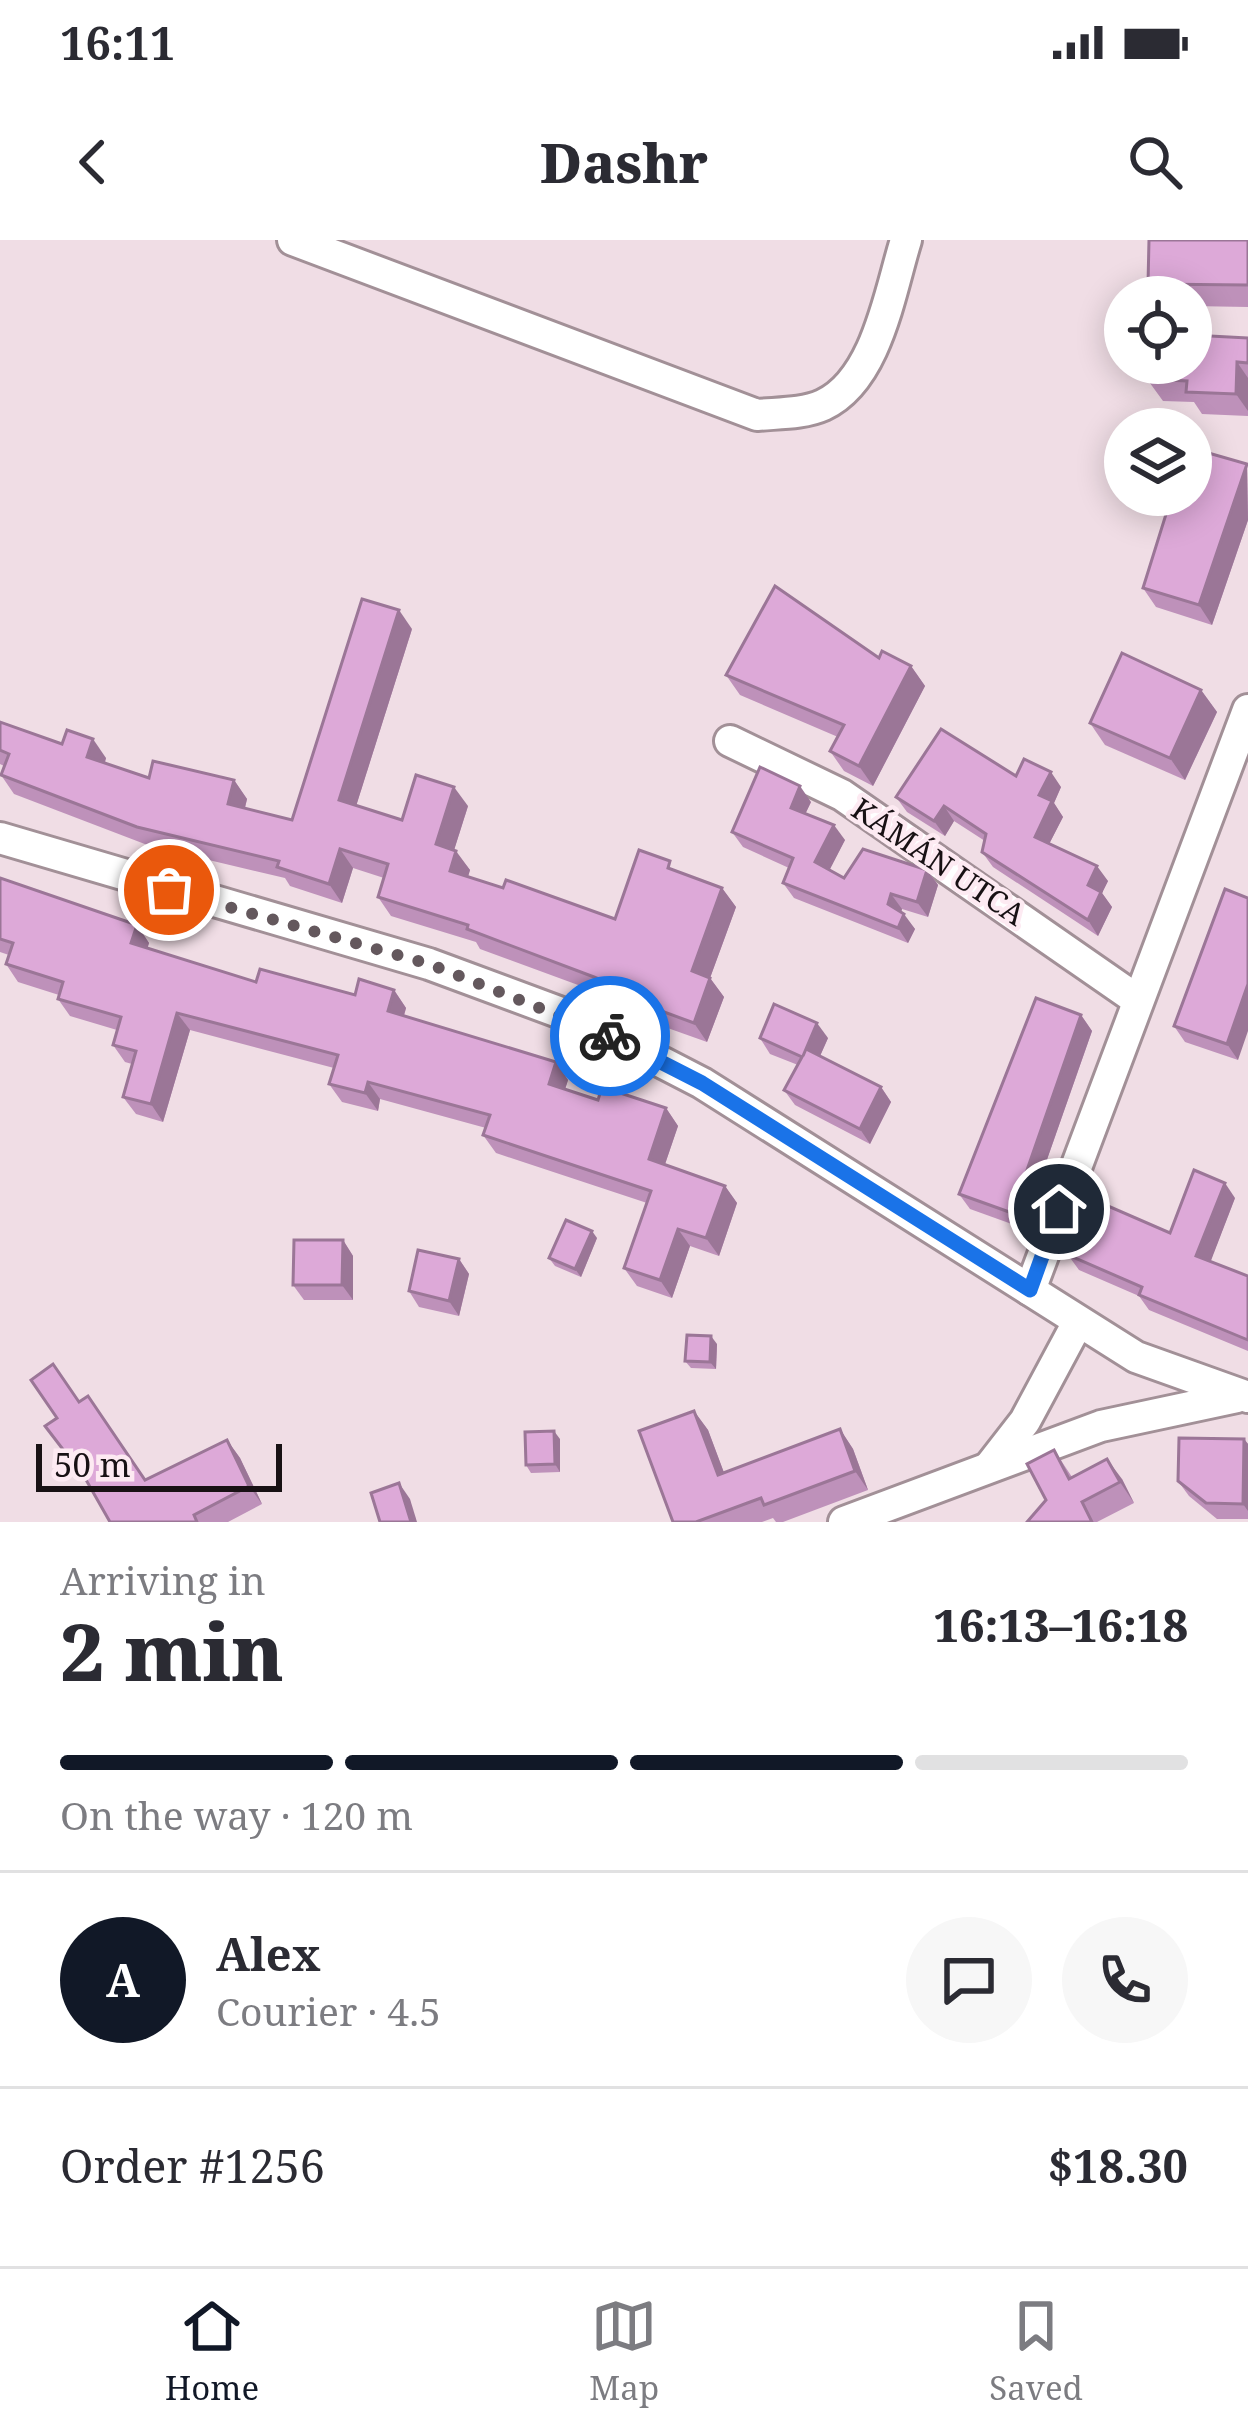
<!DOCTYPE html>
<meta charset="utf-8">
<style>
:root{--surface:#fff;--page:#f7f7f7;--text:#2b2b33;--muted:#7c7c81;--line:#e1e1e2;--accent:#111827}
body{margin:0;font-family:"Noto Serif",serif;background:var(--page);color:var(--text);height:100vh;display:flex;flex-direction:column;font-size:45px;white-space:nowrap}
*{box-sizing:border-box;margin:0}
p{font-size:39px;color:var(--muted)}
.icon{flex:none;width:66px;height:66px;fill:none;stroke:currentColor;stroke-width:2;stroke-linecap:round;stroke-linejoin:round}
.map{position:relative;height:1282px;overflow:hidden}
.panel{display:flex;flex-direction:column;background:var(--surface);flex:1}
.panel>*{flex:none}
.fabs{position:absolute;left:1104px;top:36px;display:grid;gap:24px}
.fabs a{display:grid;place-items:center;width:108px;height:108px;border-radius:50%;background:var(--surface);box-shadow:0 6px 30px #0003;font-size:60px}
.scale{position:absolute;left:36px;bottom:30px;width:246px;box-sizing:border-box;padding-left:12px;border:6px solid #181114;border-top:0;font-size:33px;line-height:42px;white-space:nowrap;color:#181114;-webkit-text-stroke:9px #fdeaf2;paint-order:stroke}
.pin{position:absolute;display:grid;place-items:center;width:102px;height:102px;color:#fff;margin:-51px;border:6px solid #fff;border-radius:50%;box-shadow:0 3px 12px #0007}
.courier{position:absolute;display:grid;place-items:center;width:120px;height:120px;margin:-60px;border:9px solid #1a73e8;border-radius:50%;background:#fff;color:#222;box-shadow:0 3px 15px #0007}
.headline em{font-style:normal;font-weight:800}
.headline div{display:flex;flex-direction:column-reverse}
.headline{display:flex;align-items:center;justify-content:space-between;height:204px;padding:0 60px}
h1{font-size:78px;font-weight:800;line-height:90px}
.bar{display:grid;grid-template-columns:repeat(4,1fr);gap:18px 12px;align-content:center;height:144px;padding:0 60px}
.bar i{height:15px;border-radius:9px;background:var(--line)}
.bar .current{background:var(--accent)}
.bar p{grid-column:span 4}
.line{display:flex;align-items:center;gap:30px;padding:0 60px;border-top:3px solid var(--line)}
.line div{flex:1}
.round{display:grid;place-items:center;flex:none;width:126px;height:126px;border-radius:63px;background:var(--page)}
.status{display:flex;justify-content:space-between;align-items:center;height:84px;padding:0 60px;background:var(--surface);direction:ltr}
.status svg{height:33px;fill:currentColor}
header{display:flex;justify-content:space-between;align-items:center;height:156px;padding:0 60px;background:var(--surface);font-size:54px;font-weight:800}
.tabs{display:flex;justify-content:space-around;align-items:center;height:168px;border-top:3px solid var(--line);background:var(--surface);font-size:33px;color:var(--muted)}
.tabs a{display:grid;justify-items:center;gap:6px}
.tabs .current{color:var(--accent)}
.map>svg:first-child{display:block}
</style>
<div class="status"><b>16:11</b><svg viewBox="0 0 49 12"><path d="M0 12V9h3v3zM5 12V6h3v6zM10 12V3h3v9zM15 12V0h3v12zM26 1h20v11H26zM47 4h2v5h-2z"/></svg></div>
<header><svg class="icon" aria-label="back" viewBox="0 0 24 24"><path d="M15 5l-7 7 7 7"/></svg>Dashr<svg class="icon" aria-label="search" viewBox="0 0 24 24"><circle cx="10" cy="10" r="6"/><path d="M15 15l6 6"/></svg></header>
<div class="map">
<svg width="1248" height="1282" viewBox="0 0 1248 1282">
<rect width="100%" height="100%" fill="#f0dde5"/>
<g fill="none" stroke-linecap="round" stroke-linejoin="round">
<g stroke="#a29097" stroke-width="36">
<g id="minor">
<path d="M293,0L757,175C778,173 803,174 823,165C877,140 890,51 906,0"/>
<polyline points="730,501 842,555 1136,759"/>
<polyline points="0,598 429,724 580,780 702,843 1136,1117 1248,1157"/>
<polyline points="1030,1050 1248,470"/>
<polyline points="990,1226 1025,1181 1077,1084"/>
<polyline points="844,1282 1101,1186 1237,1157"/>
</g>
</g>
<use href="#minor" stroke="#fff" stroke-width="30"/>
</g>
<g fill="#be91ba">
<polygon points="1248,0 1248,67 1191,66 1191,57 1158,57 1148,44"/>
<polygon points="1248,98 1248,176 1202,174 1194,162 1163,161 1147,139"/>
<polygon points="1125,189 1125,252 1112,233"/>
<polygon points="1247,224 1248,280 1212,385 1156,367 1143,348 1169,265 1134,255 1191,255"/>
<polygon points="412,389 356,566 402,580 468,566 454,610 470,630 468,636 503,648 615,679 679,632 722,648 736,667 710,738 724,757 707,802 662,786 654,775 608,756 480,709 476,702 391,676 378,657 384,638 353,628 342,663 290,646 285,638 150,606 14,554 1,535 4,526 0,524 0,482 106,518 105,523 149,538 234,540 247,559 245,568 292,580"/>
<polygon points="879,418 911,426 925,446 873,546 844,531 830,511 838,497 740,455 726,435"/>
<polygon points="1201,450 1217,472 1185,540 1105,505 1090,483"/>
<polygon points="1016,536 1061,547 1054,563 1063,577 1049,604 1108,641 1102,653 1112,667 1098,696 993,627 982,612 985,601 954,581 945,596 907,572 896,557"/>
<polygon points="811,562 805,574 845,600 829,630 844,638 927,630 938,645 928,677 902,669 901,672 915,689 908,703 794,658 783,643 789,628 743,607 732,592"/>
<polygon points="0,638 137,685 149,703 147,708 256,742 355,755 394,750 406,768 404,776 556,822 568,840 565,849 598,860 666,868 678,886 665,924 725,946 737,963 719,1016 690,1006 672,1058 637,1046 624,1028 647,963 496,913 483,895 486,888 380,859 378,871 342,862 329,844 334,828 190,790 163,882 136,874 123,857 132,824 125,822 113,805 117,790 70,776 58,759 59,755 18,742 6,724 9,715 0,712"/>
<polygon points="1225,649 1238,820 1185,802 1174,786"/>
<polygon points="1081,775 1092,791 1023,988 970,969 959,954"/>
<polygon points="760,798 828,798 820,816 881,847 891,862 870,904 795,865 784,850 798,825 770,814"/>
<polygon points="1235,958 1210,1022 1248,1036 1248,1111 1149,1070 1139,1056 1079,1030 1068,1015 1170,993"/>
<polygon points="597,998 581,1037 555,1026 549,1018"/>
<polygon points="343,1000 353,1016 353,1060 304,1060 293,1045"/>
<polygon points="459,1019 469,1034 459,1076 419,1067 409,1051"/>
<polygon points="717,1104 716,1129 691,1128 685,1121"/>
<polygon points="79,1162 146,1240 227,1200 240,1218 262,1264 228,1282 110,1282 89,1244 45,1186"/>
<polygon points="694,1171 708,1190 724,1233 840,1189 853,1209 868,1250 783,1282 776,1282 773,1278 762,1282 673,1282"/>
<polygon points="560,1199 560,1232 531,1233 526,1225"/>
<polygon points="1244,1199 1248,1204 1248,1279 1217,1279 1189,1256 1178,1241"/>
<polygon points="1054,1210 1072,1237 1122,1239 1134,1263 1097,1282 1027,1282 1046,1260"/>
</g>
<g fill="#9b7697">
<polygon points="1237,122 1248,138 1248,171 1236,154"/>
<polygon points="1247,224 1248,280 1212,385 1199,365"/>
<polygon points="399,370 412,389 352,579 339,560"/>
<polygon points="911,426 925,446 873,546 859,526"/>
<polygon points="1201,450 1217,472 1185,540 1170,518"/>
<polygon points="93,499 106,518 100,536 87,517"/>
<polygon points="1051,532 1061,547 1054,563 1063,577 1045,612 1035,597 1039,555"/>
<polygon points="234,540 247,559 241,583 228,564"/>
<polygon points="800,546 811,562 801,583 791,568"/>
<polygon points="454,547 468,566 450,623 436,604"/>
<polygon points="944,566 954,581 945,596 934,581"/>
<polygon points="834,585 845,600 826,637 815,622"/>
<polygon points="340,609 353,628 342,663 329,644"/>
<polygon points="456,611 470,630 464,650 450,631"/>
<polygon points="1097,626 1108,641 1102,653 1112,667 1098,696 1088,680 1088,645"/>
<polygon points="927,630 938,645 928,677 917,662"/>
<polygon points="722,648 736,667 710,738 724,757 707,802 694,783 692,731"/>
<polygon points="891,654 902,669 899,679 888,664"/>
<polygon points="904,674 915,689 908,703 898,688"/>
<polygon points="137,685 149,703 144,720 131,703"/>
<polygon points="1248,744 1248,791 1238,820 1227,804"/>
<polygon points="394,750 406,768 400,788 388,771"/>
<polygon points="177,773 190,790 163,882 151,864"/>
<polygon points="1081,775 1092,791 1023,988 1012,973"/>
<polygon points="817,783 828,798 813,832 803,816"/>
<polygon points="556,822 568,840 561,862 549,844"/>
<polygon points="368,842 380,859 378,871 365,853"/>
<polygon points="881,847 891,862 870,904 860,889"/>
<polygon points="666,868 678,886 661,936 649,919"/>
<polygon points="1225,943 1235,958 1207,1031 1196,1016"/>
<polygon points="725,946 737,963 719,1016 706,998"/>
<polygon points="678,989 690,1006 672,1058 660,1040"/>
<polygon points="592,991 597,998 581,1037 575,1029"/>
<polygon points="343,1000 353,1016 353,1060 342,1045"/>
<polygon points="459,1019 469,1034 459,1076 449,1061"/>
<polygon points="711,1096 717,1104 716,1129 710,1122"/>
<polygon points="694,1171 708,1190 732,1254 718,1235"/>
<polygon points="840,1189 853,1209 868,1250 855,1231"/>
<polygon points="554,1191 560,1199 560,1232 555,1224"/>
<polygon points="1244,1199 1248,1204 1248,1271 1243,1264"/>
<polygon points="227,1200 240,1218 262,1264 249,1246"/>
<polygon points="1107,1219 1122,1239 1134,1263 1120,1242"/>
<polygon points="399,1243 410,1259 417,1282 411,1282"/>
</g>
<g fill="#dda9d8" stroke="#9b7697" stroke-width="3">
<polygon points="1149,0 1248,0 1248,45 1148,44"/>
<polygon points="1191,95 1248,98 1248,123 1237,122 1236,154 1186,152 1187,141 1147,139 1148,123 1191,123"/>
<polygon points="1125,189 1125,237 1112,233"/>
<polygon points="1191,208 1247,224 1199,365 1143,348 1172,255 1191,255"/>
<polygon points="775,346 879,418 882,411 911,426 859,526 830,511 844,485 726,435"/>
<polygon points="362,359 399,370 339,560 402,580 416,535 454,547 436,604 456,611 450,631 503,648 506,640 615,679 639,610 670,621 668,628 722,648 692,731 710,738 694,783 648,766 650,760 594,737 467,689 468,685 378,657 388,624 340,609 329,644 277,627 279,621 137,587 1,535 9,514 0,510 0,482 62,504 67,490 93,499 87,517 149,538 153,521 234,540 228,564 292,580"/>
<polygon points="1122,413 1201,450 1170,518 1090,483"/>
<polygon points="941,489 1016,536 1024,519 1051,532 1039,555 1052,561 1035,597 1097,626 1088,645 1101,652 1088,680 982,612 986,594 944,566 934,581 896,557"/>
<polygon points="760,527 800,546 791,568 834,585 815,622 844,638 863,609 927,630 917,662 891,654 888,664 904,674 898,688 783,643 793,618 732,592"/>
<polygon points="0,638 137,685 131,703 256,742 260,729 355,755 359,739 394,750 388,771 556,822 549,844 598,860 602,847 666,868 649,919 725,946 706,998 678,989 660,1040 624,1028 651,951 483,895 490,875 368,842 365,853 329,844 338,815 177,773 151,864 123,857 136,811 113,805 121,777 58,759 63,742 6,724 13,703 0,699"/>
<polygon points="1225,649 1248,658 1248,744 1227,804 1174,786"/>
<polygon points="1036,758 1081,775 1012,973 959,954"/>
<polygon points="774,764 817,783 803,816 806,809 881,847 860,889 784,850 802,817 760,798"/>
<polygon points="1194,930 1225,943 1196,1016 1248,1036 1248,1100 1139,1055 1142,1047 1068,1015 1092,959 1170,993"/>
<polygon points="566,980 592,991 575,1029 549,1018"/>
<polygon points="294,1000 343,1000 342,1045 293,1045"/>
<polygon points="418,1010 459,1019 449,1061 409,1051"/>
<polygon points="687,1095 711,1096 710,1122 685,1121"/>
<polygon points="53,1124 79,1162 88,1156 145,1240 227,1200 249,1246 194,1275 197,1282 110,1282 85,1238 45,1186 57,1178 31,1140"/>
<polygon points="694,1171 718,1235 840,1189 855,1231 764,1265 761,1258 696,1282 673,1282 639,1191"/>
<polygon points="554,1191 555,1224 526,1225 525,1192"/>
<polygon points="1179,1198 1244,1199 1243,1264 1206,1263 1178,1241"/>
<polygon points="1054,1210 1069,1239 1107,1219 1120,1242 1082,1262 1092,1282 1027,1282 1046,1260 1027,1224"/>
<polygon points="399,1243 411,1282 380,1282 371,1253"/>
</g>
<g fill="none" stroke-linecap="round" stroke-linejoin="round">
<polyline stroke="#64585d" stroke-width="12" stroke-dasharray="0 21.6" points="169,650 429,724 610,796"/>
<polyline stroke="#1a73e8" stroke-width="15" points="610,796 702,843 1030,1050 1059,969"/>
</g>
<g text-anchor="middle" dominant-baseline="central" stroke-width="9" stroke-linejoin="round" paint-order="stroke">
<g font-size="30" fill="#181114" stroke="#fdeaf2">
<text transform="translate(939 621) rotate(34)">KÁMÁN UTCA</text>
</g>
</g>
</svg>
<div class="fabs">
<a><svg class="icon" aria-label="locate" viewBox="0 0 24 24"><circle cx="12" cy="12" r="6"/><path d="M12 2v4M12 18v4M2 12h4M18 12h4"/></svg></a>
<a><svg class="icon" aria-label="layers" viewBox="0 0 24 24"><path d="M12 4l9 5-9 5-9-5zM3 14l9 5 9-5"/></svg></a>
</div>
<div class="scale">50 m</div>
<div class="pin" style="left:169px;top:650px;background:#ea580c"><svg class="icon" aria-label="bag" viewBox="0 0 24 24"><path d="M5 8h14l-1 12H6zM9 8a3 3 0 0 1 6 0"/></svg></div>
<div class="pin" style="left:1059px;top:969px;background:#1f2937"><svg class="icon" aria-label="home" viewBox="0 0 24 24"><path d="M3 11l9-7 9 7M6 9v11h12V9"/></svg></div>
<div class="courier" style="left:610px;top:796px"><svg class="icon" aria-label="bike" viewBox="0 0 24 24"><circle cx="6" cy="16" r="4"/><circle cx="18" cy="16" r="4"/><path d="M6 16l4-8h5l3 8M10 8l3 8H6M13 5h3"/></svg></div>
</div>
<section class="panel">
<div class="headline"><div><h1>2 min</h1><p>Arriving in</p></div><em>16:13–16:18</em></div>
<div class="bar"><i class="current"></i><i class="current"></i><i class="current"></i><i></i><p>On the way · 120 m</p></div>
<div class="line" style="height:216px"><b class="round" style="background:var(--accent);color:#fff">A</b><div><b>Alex</b><p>Courier · 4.5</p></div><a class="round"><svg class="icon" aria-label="chat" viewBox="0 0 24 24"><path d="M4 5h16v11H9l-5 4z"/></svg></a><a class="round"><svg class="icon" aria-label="phone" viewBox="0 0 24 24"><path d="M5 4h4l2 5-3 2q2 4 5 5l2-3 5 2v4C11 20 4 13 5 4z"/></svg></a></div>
<div class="line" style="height:156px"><div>Order #1256</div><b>$18.30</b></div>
</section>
<nav class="tabs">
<a class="current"><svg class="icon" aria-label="home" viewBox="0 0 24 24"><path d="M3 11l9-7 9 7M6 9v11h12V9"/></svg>Home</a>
<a><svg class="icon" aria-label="map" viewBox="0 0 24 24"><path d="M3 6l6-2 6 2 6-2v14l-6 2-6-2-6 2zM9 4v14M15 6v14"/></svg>Map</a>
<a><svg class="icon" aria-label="saved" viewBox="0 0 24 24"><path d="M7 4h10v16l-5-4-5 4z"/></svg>Saved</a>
</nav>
